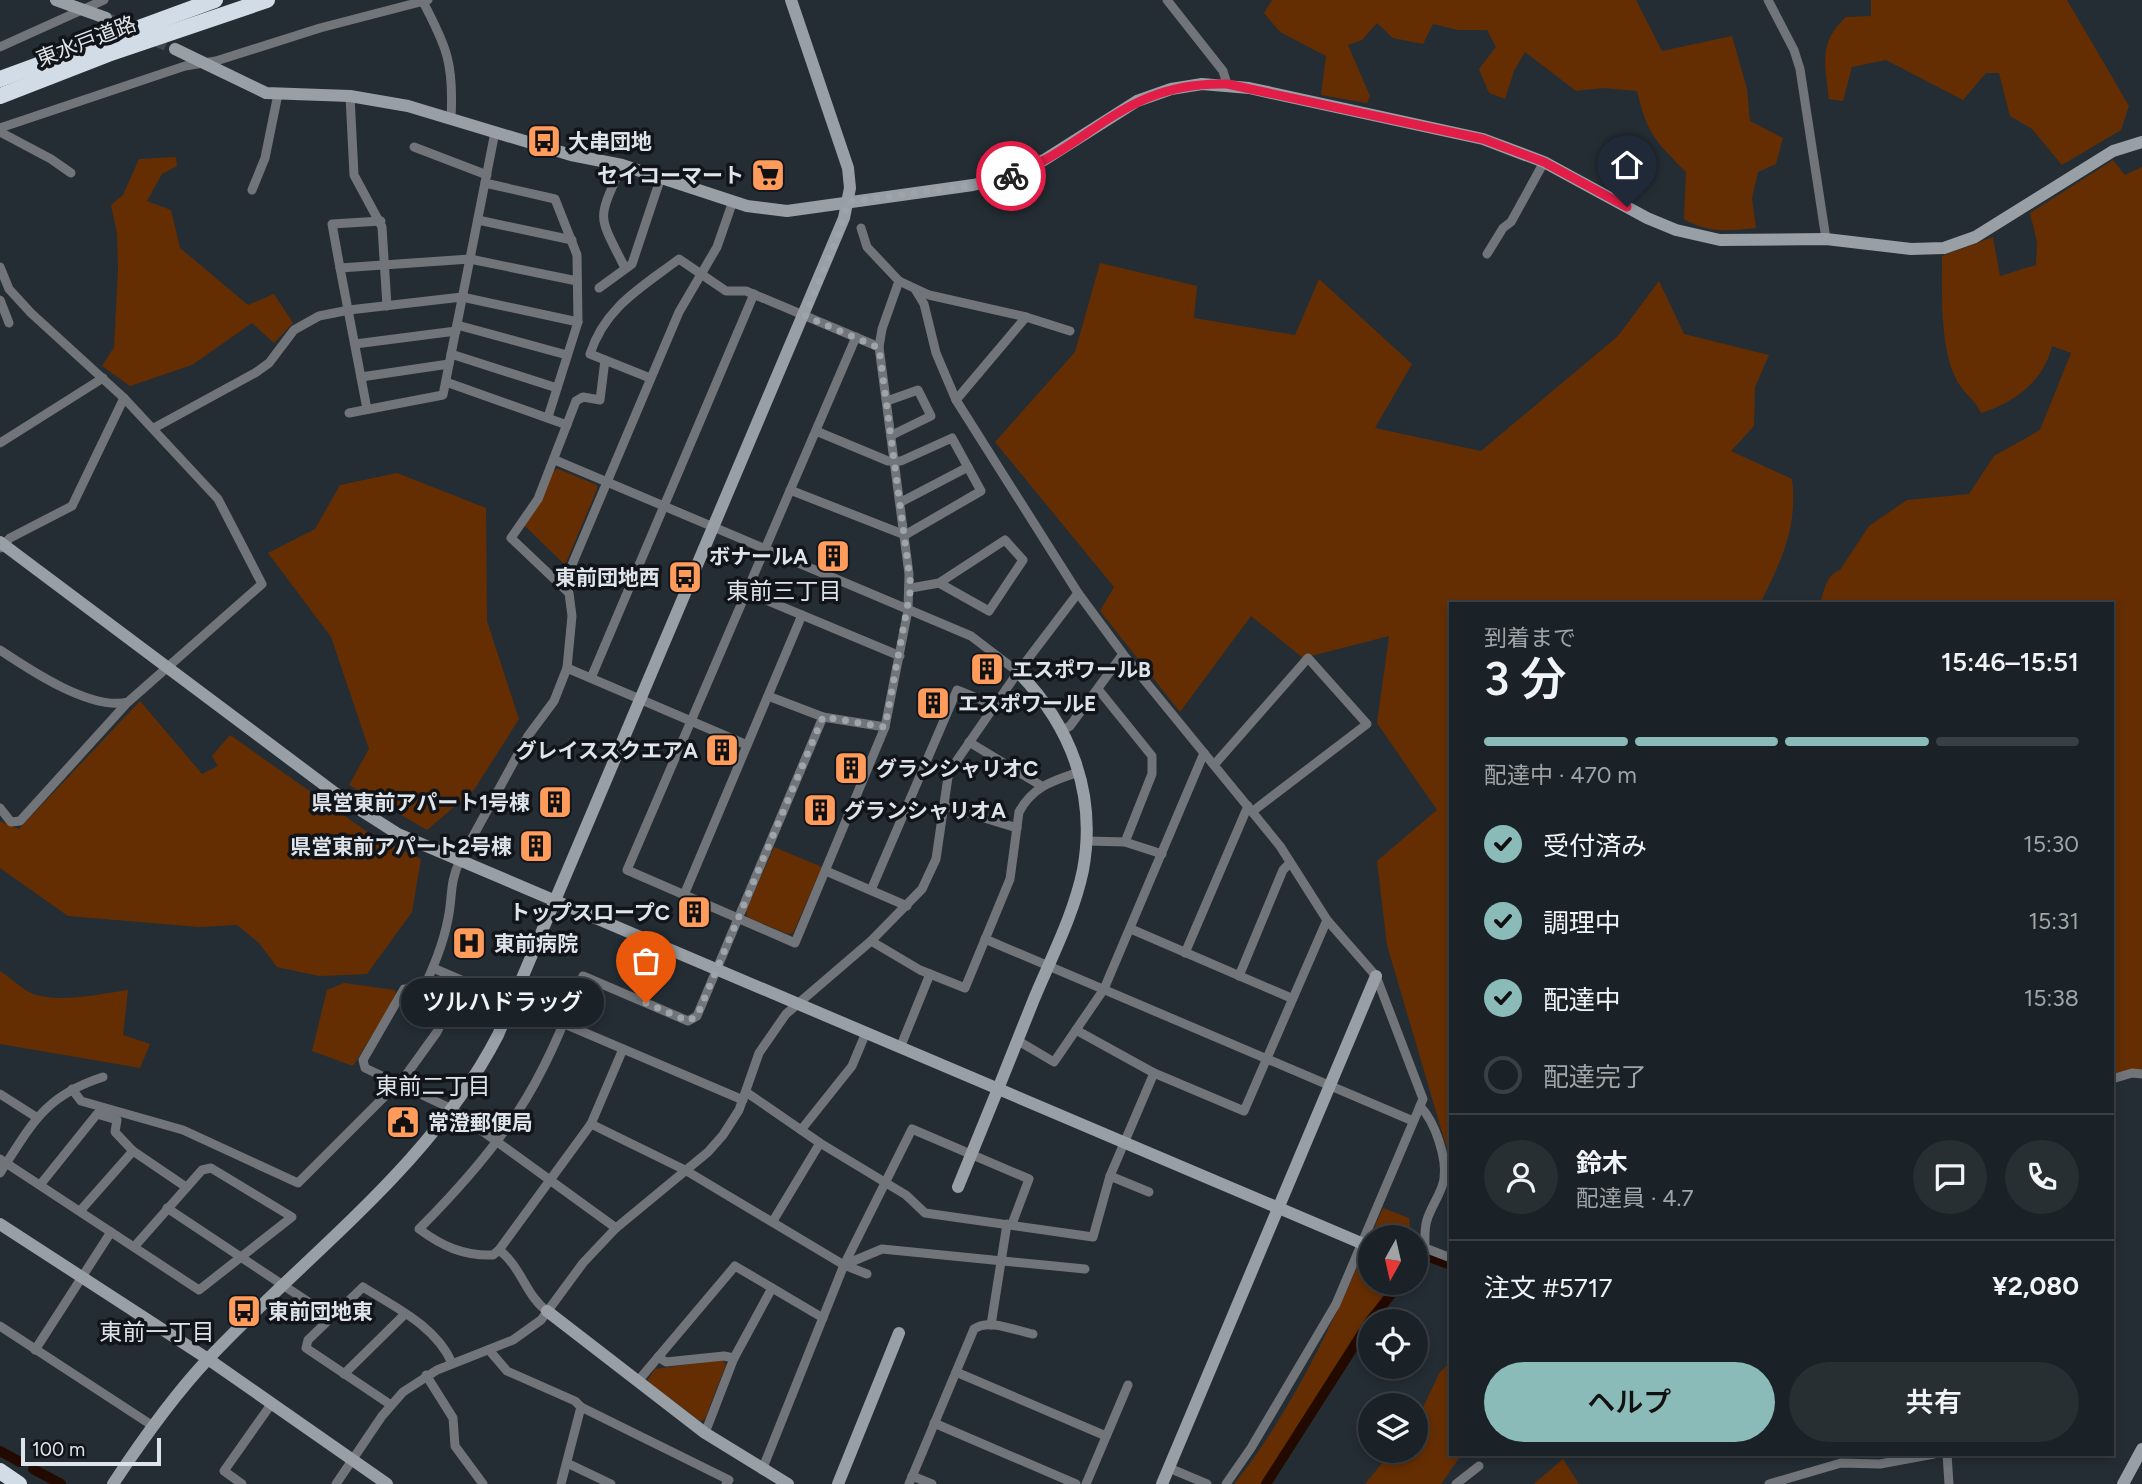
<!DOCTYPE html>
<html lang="ja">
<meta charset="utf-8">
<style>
:root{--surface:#1b2227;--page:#282f33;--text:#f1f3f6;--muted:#a0a4a7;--line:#393f44;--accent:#8bbbb9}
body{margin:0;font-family:Figtree,"Noto Sans JP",sans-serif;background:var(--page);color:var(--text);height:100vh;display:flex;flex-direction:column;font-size:26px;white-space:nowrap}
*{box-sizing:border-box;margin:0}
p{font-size:23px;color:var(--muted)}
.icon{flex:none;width:38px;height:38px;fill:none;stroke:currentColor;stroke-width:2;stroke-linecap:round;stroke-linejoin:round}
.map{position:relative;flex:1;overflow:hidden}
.side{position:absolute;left:1449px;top:602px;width:665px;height:854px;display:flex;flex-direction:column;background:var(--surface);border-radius:0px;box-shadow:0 4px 10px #0003,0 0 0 2px var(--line)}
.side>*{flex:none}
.needle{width:46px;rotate:188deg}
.buttons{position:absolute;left:1358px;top:1225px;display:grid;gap:14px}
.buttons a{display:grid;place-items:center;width:70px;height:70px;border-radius:50%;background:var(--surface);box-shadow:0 4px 10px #0003,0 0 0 2px var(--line);font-size:35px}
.scale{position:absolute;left:21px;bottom:18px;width:140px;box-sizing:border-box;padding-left:7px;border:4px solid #dee4e9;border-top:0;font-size:19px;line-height:24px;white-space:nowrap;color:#dee4e9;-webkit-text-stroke:5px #111418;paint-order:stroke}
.pin{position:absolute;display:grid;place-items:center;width:60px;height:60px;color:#fff;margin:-72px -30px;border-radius:50% 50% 50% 0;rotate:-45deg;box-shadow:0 0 7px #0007}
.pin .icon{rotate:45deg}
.courier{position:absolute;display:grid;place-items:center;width:70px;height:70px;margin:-35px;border:5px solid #e11d48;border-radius:50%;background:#fff;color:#222;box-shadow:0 2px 9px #0007}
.bubble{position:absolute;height:49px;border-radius:24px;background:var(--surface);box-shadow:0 4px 10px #0003,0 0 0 2px var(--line);font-size:23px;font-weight:600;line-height:49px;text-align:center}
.headline em{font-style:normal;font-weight:600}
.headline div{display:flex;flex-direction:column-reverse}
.headline{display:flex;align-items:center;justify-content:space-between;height:119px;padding:0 35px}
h1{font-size:46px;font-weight:600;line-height:52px}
.bar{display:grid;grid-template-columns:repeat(4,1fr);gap:10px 7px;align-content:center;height:84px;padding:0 35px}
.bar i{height:9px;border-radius:5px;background:var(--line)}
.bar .current{background:var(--accent)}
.bar p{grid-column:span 4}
.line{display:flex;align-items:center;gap:18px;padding:0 35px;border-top:2px solid var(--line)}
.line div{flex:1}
.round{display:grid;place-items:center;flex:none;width:74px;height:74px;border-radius:37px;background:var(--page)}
ol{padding:0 35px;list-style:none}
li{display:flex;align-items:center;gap:21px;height:77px}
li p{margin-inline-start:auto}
li .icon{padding:7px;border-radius:50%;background:var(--accent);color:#111;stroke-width:4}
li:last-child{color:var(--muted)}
li i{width:38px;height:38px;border:4px solid var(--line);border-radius:50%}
.button{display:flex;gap:14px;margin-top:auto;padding:14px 35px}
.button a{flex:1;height:80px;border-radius:42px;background:var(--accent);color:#111;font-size:28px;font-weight:600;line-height:80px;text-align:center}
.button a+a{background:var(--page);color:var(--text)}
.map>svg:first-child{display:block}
</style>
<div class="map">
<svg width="2142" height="1484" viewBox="0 0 2142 1484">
<rect width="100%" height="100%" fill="#242d34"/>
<g fill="#652e02">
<path d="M1272,0H1636L1662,51L1732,36L1747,89L1750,121L1783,138L1776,164L1758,172L1752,198L1756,228C1730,231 1706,233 1684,219L1686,172C1655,141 1647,133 1637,91L1603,88L1576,91L1525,52L1514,71L1505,99L1489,93L1479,69L1496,47L1487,30H1458L1433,24L1423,44L1393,38L1377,23L1362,40L1348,45L1370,96L1367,103L1321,95L1326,56L1280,32L1264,13Z"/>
<path d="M1871,0H2067L2129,106L2121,130L2062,165L2032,129L2010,116L1999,73H1986L1963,100L1886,60L1852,67L1843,101L1829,99C1825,64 1818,43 1846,17L1871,16Z"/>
<polygon points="176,157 177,166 162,174 147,201 171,210 180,248 248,305 274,294 293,323 274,343 252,323 192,365 130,386 102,366 114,347 118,271 117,233 111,205 123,195 139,159"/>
<path d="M2113,160L2125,175L2142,167V1070L2112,1075V604H1820C1824,591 1826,575 1840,570L1869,526L1907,500L1969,494L1994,456L2040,430L2071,353L2052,346C2044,381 2014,403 1981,413C1975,400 1968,397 1961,387C1939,357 1942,291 1942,256L1993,237L2000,276L2036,265L2037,242L2030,213Z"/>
<path d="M1100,263L1197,286L1194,318L1295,335L1319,279L1412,364L1375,428L1481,451L1618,336L1659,281L1684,334L1769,355L1755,387L1754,426L1731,451L1792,479C1798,528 1781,561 1760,604H1451V1148L1447,1149L1387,945L1377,861L1437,810L1377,723L1389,636L1303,658L1251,616L1180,712L1100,611L1114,587L995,442L1075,352Z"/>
<polygon points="558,469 597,485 597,489 565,565 524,525 553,471"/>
<polygon points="397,473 486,508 487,621 519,719 474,790 427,830 349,785 369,749 331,637 268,553 315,529 340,485"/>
<polygon points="140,701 202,774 218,766 212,756 230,735 376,838 421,859 412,912 367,974 319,976 277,967 259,943 237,925 199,927 68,916 0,868 0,821 19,829"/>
<polygon points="774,847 822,867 793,933 788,934 747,917 746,911"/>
<path d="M0,971C9,977 18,985 27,991C51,1005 101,994 128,990L123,1035L150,1044L140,1068L0,1044Z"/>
<polygon points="344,983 395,990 397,995 353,1066 312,1051 327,990"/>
<polygon points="1383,1208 1409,1218 1411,1237 1370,1237"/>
<path d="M1370,1237V1283H1397L1354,1338L1262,1484H1234C1289,1416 1336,1318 1370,1237Z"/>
<polygon points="722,1360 726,1364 705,1419 700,1421 647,1381 655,1369"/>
<polygon points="1451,1362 1451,1454 1462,1454 1441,1484 1365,1484 1392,1451 1416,1451 1416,1422 1440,1372"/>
<polygon points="1563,1459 1579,1484 1534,1484 1536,1482"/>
</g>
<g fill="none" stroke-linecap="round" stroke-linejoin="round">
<g stroke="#230a00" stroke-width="10">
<polyline points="1416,1262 1421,1254 1451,1265"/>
<polyline points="1370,1321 1400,1283"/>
<polyline points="0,1451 20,1462"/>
<polyline points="33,1469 61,1484"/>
<polyline points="1266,1484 1370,1321"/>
</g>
<polyline stroke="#40484f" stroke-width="12" stroke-dasharray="12 6" stroke-linecap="butt" points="106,18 175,49"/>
<g stroke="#717579" stroke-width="9">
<path d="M422,0C447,47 454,64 451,118"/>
<polyline points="1167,0 1223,71 1227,84"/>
<polyline points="1768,0 1794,50 1800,69 1826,239"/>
<polyline points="0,47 104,0"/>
<polyline points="350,96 354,175 382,227 387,306"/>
<polyline points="0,128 185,66 216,61 320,28 428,0"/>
<polyline points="0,132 51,159 71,173"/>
<polyline points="414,147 487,175"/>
<path d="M622,165C597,222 597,212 625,268"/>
<polyline points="485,183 555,199 577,255 578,322 548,417"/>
<polyline points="252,190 265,158 278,94"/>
<polyline points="478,220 572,240"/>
<polyline points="861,228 867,247 899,281 929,295 1026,317 1070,331"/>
<polyline points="1487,254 1503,228 1511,222 1544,162"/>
<path d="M0,267L9,289L31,313L124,398L218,499L262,584L128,702C91,711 30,670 0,650"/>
<polyline points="340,268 332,224 381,221"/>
<polyline points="599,288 632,264 661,177"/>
<polyline points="915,289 924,304 936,353 956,400 1078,593 1123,654 1280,846 1327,920 1376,976 1423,1099 1336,1304 1251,1448 1226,1484"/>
<polyline points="0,300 9,323"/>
<polyline points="457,325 567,355"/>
<polyline points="856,337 627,870 795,943 885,727 908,610 909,574 879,347 882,329 899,281"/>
<polyline points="355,344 456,331"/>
<polyline points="451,354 557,388"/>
<path d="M605,360L600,400L583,397L576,401L538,499L511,538L569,593L572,616L567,668L554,701L528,736L460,860C449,884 453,895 448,919C443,945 433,968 422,992L404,989L363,1060L365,1068L452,1109L616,1228"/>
<polyline points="361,377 449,364"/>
<path d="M650,378L590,354C605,307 642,287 679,259L726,291H746L879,347"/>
<polyline points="446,382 567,425"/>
<polyline points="956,400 1026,317"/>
<polyline points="887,401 918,390 931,416 892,435"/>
<polyline points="367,409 340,268 470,259 577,281"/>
<polyline points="349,413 443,395 495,132"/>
<polyline points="154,428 255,373 269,363 294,330 319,316 349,310 462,297 578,322"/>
<polyline points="0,443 103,378"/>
<polyline points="555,460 971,636 1018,672"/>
<polyline points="790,490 905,535 981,491 952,438 901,461 888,461 816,431"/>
<polyline points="901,502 968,467"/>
<polyline points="0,548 10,538 72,506 124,398"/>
<polyline points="563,586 679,312 717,247 733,201"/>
<polyline points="911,588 939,583 989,611 1023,560 1005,540 939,583"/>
<polyline points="747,592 900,656"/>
<polyline points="567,668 747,745"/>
<polyline points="591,678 754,294"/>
<polyline points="1098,689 1152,756 1152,774 1125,842"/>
<polyline points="768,696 823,717 885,727"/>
<polyline points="1063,730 1070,726 1123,654"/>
<polyline points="969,742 1040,785"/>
<polyline points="1214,765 1308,658 1367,724 1253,811"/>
<polyline points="945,806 1017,828"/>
<polyline points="0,808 11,822 20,821 127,703"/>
<polyline points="1087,841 1125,842 1162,854"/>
<polyline points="826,871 907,906"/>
<polyline points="871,890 957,690 994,705"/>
<polyline points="684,895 802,615"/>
<polyline points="1131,929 1291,998"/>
<polyline points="985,939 1413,1121"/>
<path d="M871,941L920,970L965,988L1010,879L1019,812C1033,786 1053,781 1079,772"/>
<polyline points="1185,953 1248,806"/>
<polyline points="433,968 743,1100"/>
<polyline points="1239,976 1283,870 1290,863"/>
<polyline points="1076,1030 1154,1073 1244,1111 1327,920"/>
<polyline points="1017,1040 1054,1062 1104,989 1204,753"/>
<polyline points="900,1048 930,974"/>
<path d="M623,1049L591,1124L499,1250L493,1255C463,1256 442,1246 419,1229C455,1193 489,1155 517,1113C545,1071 564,1023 583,976L688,1021L697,1016L823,717"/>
<polyline points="2112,1079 2132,1073 2142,1074"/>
<polyline points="72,1089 81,1101 183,1130 298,1183 406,1075 437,1032 462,981"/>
<polyline points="746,1092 820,1143 906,1195 925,1213 1093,1237 1110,1176 1154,1073"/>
<polyline points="0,1094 36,1117"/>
<path d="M1420,1106C1435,1122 1447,1157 1444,1179C1442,1193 1431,1206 1427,1220C1424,1229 1425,1239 1425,1248L1451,1258"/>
<polyline points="591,1124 685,1170 844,1265 867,1274"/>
<polyline points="801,1130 852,1066 865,1035"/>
<polyline points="0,1159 6,1163 199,1290 292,1217 211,1168 202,1170 134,1247"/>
<path d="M0,1173C32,1124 44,1096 103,1077"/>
<polyline points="1110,1176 1149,1192"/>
<polyline points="40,1185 97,1114 117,1120 115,1132 133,1151 186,1187"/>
<polyline points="167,1208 331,1317"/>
<polyline points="80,1211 133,1151"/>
<polyline points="773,1221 820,1143"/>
<path d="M499,1250C521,1266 526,1296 547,1311"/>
<polyline points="844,1265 882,1249 1085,1269"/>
<polyline points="991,1325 1007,1224"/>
<polyline points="0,1326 153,1426"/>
<polyline points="35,1350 111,1232"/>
<polyline points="489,1350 507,1371 575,1401 581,1407"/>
<polyline points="658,1357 666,1362 724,1356 734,1358"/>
<polyline points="956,1372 1106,1436"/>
<polyline points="344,1374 405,1314"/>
<polyline points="426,1375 453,1418 455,1446 483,1484"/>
<polyline points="638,1381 735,1266 823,1318"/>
<path d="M391,1405L306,1348L308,1340L363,1287C396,1308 436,1326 452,1363"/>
<polyline points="934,1423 1076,1484"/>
<polyline points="705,1433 734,1358 772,1288"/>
<polyline points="1947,1454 1949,1484"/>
<polyline points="567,1463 611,1484"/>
<polyline points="1169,1468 1207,1484"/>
<polyline points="762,1470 844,1265 912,1129 1029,1179 1012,1224"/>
<polyline points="912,1476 932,1484"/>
<polyline points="242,1484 224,1471 272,1403"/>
<polyline points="336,1484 382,1416 403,1392 437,1370 513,1340 541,1320 583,1263 616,1228 708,1152 723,1135 739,1110 759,1053 786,1014 871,941 922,889 936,859 948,777 953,766 1018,672 1078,593"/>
<polyline points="561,1484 581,1407 729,1480 726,1484"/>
<path d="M909,1484L974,1329C989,1318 1016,1331 1033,1334"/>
<polyline points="1086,1484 1128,1385"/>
<polyline points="1456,1484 1479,1466"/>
<polyline points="1769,1484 1841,1463 1880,1464 1934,1454"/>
</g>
<g stroke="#989fa5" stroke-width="12">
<polyline points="56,0 106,18"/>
<polyline points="175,49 266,93 350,96 408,106 571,155 622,165 747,206 787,211 973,185 1008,177 1044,160 1137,101 1171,89 1202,84 1249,88 1483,139 1544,162 1647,218 1676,230 1720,240 1826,239 1911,249 1944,248 1975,237 2113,151 2142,142"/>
<polyline points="0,542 343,799 398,834 1361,1243"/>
<path d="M958,1187C984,1124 1009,1062 1034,999C1051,958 1074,914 1083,870C1097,794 1071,726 1018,672"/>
<polyline points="0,1224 208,1359 387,1484"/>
<polyline points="547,1311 705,1433 788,1484"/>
<path d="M113,1484C142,1440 173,1396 209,1358C308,1253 431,1165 498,1035L844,218L850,188L848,168L791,0"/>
<polyline points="838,1484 899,1333"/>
<polyline points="1162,1484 1376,976"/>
<polyline points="2123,1484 2142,1449"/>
</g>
<g stroke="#d1dce6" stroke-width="16">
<polyline points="0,79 215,0"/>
<polyline points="0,96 108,54 267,0"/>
<polyline points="0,1471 19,1484"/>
</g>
</g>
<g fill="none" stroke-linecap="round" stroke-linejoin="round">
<polyline stroke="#9da4aa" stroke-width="7" stroke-dasharray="0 12.6" points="646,1003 688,1021 697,1016 823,717 885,727 911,587 879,348 805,316 839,233 848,202 973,185 1011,176"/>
<path stroke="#e11d48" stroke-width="9" d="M1011,176C1094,143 1126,81 1227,84L1483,139L1544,162L1627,207"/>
</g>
<defs>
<g id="bus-square" transform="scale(1.75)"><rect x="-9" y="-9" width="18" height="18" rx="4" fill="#ff9b5b" stroke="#111418"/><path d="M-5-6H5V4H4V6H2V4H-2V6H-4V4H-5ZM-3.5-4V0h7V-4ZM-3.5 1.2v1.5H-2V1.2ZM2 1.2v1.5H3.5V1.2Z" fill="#111"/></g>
<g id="supermarket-square" transform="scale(1.75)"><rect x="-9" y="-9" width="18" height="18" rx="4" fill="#ff9b5b" stroke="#111418"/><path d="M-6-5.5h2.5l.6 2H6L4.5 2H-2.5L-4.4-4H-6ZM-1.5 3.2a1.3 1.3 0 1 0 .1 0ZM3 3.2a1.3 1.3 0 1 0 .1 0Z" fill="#111"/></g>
<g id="building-square" transform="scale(1.75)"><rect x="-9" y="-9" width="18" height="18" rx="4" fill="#ff9b5b" stroke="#111418"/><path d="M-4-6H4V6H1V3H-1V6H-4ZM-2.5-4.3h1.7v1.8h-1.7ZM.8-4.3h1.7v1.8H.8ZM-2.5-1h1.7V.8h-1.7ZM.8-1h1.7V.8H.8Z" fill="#111"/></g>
<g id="hospital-square" transform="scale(1.75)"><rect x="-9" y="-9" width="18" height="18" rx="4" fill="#ff9b5b" stroke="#111418"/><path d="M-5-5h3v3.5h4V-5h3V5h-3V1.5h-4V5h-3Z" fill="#111"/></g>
<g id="civic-square" transform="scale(1.75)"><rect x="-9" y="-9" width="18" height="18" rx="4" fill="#ff9b5b" stroke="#111418"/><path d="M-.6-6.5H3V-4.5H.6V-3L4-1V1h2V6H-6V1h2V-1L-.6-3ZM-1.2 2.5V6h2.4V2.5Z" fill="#111"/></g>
</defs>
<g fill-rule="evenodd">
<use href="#bus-square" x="544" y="141"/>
<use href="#supermarket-square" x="768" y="175"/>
<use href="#building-square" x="833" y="556"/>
<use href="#bus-square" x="685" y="577"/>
<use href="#building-square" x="987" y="669"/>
<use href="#building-square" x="933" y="703"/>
<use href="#building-square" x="722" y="750"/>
<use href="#building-square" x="851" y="768"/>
<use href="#building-square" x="555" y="802"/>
<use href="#building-square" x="820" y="810"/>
<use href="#building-square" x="536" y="846"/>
<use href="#building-square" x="694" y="912"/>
<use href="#hospital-square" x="469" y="943"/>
<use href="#civic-square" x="403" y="1122"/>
<use href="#bus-square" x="244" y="1311"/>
</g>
<g text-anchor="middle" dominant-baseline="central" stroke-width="7" stroke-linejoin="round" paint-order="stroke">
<g font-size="21" fill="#dee4e9" stroke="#111418">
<text transform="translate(86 41) rotate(-21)">東水戸道路</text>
</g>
<g font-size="21" font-weight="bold" fill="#dee4e9" stroke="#111418" text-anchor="start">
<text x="568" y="141">大串団地</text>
<text x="744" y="175" text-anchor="end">セイコーマート</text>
<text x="808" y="556" text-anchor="end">ボナールA</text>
<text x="660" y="577" text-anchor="end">東前団地西</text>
<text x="1012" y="669">エスポワールB</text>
<text x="958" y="703">エスポワールE</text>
<text x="698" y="750" text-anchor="end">グレイススクエアA</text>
<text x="876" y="768">グランシャリオC</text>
<text x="530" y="802" text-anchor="end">県営東前アパート1号棟</text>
<text x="844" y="810">グランシャリオA</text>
<text x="512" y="846" text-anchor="end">県営東前アパート2号棟</text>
<text x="670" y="912" text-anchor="end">トップスロープC</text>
<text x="494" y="943">東前病院</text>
<text x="428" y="1122">常澄郵便局</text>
<text x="268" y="1311">東前団地東</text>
</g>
<g font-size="23" fill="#dee4e9" stroke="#111418">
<text x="784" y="591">東前三丁目</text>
<text x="433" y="1086">東前二丁目</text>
<text x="157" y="1332">東前一丁目</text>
</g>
</g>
</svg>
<div class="buttons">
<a><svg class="needle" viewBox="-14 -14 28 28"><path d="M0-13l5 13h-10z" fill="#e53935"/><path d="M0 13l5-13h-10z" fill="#a0a4a7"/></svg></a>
<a><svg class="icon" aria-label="locate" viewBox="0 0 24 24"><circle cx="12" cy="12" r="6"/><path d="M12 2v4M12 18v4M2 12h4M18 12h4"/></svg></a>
<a><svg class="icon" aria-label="layers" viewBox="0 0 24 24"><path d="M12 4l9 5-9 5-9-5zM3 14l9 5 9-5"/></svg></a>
</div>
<div class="scale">100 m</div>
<div class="pin" style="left:646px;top:1003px;background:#ea580c"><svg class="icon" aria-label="bag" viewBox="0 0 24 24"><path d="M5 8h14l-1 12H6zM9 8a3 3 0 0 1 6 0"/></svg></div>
<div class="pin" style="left:1627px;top:207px;background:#1f2937"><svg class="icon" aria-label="home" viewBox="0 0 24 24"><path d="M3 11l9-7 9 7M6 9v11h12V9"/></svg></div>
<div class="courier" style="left:1011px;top:176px"><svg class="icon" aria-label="bike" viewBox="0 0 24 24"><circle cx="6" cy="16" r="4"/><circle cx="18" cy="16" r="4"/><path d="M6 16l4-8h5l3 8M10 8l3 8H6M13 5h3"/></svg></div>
<div class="bubble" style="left:401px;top:978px;width:203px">ツルハドラッグ</div>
<section class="side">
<div class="headline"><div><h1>3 分</h1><p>到着まで</p></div><em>15:46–15:51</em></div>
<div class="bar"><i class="current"></i><i class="current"></i><i class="current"></i><i></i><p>配達中 · 470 m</p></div>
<ol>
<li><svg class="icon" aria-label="check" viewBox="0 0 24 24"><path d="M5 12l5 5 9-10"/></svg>受付済み<p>15:30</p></li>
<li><svg class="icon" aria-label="check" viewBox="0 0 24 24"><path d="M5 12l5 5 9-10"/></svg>調理中<p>15:31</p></li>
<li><svg class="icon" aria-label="check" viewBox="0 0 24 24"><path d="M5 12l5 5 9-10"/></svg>配達中<p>15:38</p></li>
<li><i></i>配達完了</li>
</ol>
<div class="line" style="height:126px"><a class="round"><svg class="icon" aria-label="person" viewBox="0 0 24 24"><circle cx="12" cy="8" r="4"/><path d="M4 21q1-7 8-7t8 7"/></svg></a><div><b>鈴木</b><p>配達員 · 4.7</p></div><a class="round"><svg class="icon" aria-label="chat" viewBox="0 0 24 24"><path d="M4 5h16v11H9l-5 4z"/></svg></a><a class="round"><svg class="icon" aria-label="phone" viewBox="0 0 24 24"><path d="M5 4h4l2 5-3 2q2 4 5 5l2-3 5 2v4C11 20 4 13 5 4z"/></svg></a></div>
<div class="line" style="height:91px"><div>注文 #5717</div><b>¥2,080</b></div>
<div class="button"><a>ヘルプ</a><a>共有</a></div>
</section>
</div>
